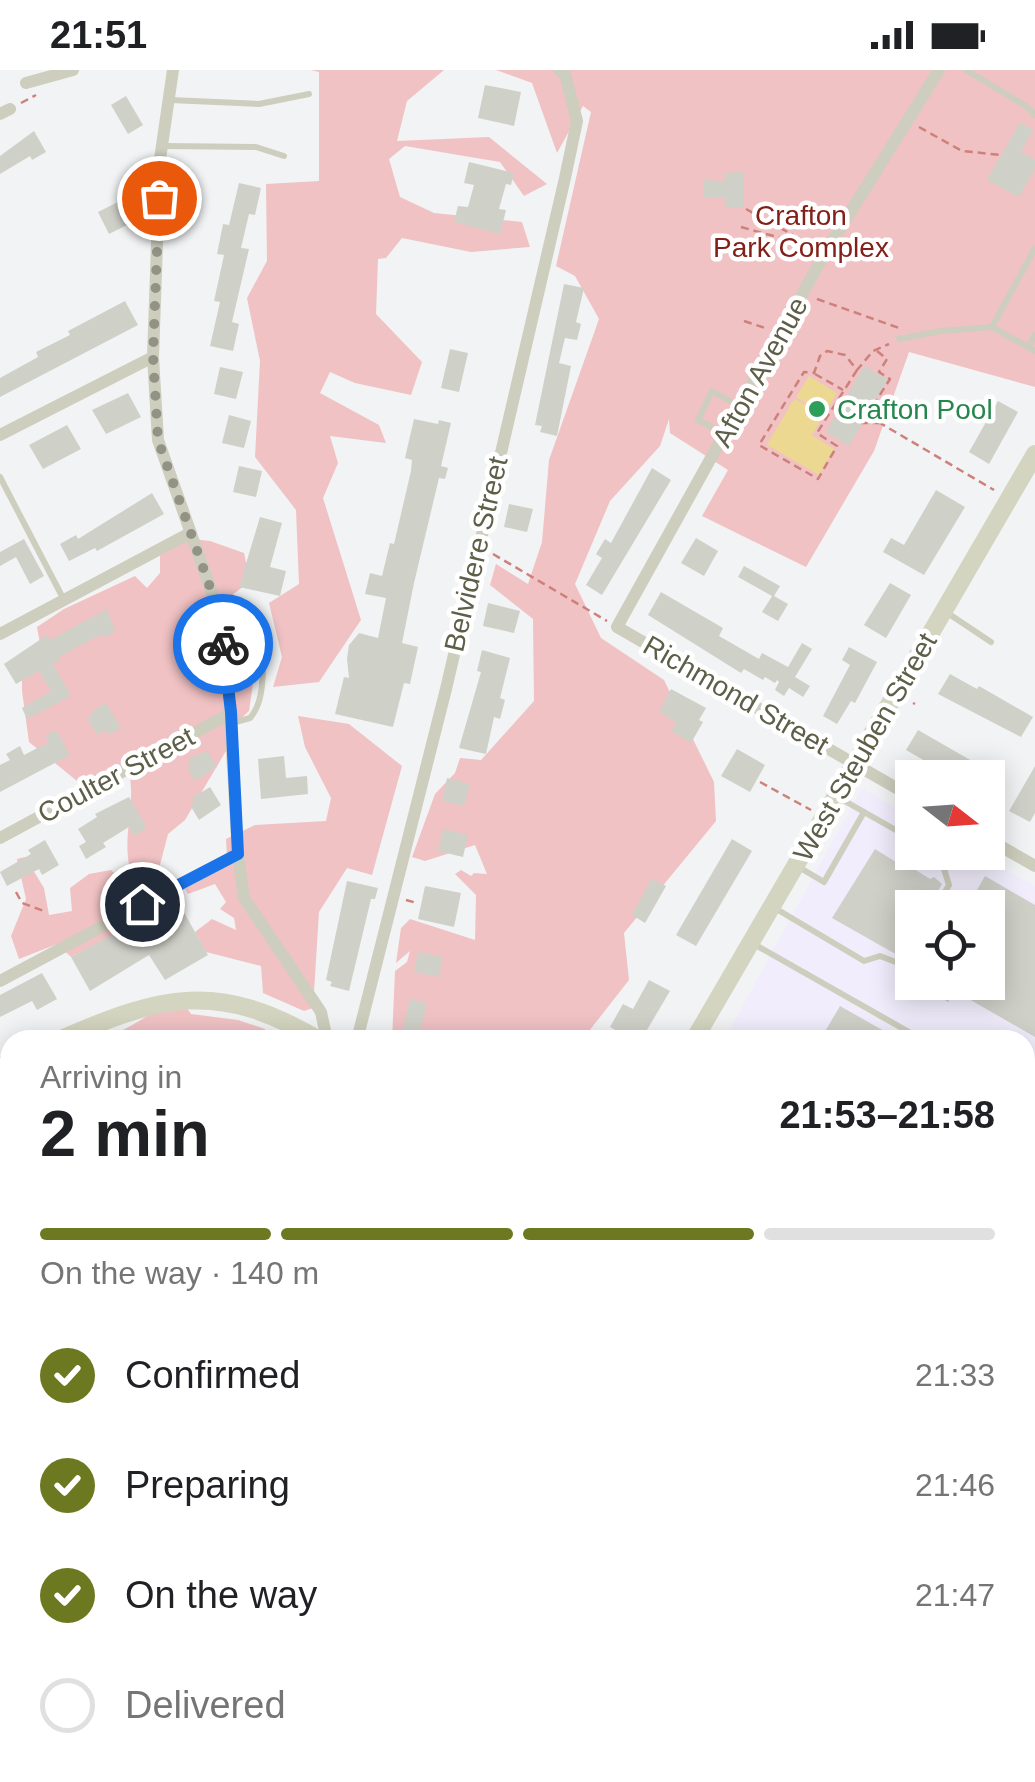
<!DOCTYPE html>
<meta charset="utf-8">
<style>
:root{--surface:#fff;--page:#f2f2f2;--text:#202124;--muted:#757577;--line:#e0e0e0;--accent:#6c7920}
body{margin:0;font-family:Helvetica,sans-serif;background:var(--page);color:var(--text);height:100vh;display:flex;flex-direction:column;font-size:38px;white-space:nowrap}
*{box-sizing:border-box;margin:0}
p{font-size:32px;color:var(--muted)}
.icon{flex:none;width:55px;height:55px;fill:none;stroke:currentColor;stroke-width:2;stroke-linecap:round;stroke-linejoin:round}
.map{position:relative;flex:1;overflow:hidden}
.sheet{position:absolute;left:0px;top:960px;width:1035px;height:752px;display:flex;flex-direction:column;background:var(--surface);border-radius:30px 30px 0 0;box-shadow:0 5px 25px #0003}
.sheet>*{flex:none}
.needle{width:65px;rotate:107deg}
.buttons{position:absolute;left:895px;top:690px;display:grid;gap:20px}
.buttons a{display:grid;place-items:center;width:110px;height:110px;border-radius:0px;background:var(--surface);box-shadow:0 5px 25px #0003;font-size:50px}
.pin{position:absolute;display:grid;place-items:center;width:85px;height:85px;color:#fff;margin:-42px;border:5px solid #fff;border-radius:50%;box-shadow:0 2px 10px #0007}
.courier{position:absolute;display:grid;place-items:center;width:100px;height:100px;margin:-50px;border:8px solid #1a73e8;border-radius:50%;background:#fff;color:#222;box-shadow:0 2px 12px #0007}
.headline em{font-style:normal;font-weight:700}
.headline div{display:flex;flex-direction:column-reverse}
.headline{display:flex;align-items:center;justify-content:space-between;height:170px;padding:0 40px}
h1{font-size:65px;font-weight:700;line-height:75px}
.bar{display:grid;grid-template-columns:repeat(4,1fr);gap:15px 10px;align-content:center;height:120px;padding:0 40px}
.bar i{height:12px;border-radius:8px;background:var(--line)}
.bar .on{background:var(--accent)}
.bar p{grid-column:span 4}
ol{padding:0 40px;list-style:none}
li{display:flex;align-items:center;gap:30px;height:110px}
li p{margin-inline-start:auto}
li .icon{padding:10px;border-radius:50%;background:var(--accent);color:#fff;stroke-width:4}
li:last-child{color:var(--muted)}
li i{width:55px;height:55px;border:5px solid var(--line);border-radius:50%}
.status{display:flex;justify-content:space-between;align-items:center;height:70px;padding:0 50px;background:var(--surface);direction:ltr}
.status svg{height:28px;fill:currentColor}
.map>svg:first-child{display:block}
</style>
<div class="status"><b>21:51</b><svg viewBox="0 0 49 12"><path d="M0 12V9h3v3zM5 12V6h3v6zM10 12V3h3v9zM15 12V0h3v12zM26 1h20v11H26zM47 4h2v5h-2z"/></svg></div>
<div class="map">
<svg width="1035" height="1712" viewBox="0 0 1035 1712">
<rect width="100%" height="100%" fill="#f2f3f4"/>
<g fill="#f1edfc" fill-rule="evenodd">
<path d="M862,718L912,747V782L976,783L1035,816V1205L1025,1199V970H724ZM912,838H988V912H912Z"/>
<polygon points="1025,1230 1035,1236 1035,1356 1025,1345"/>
</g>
<g fill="#f0c2c4">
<polygon points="311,0 444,0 407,31 397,71 489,67 547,114 524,126 500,92 405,76 389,89 400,127 434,143 522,152 530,177 471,182 402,168 386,188 378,189 376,244 422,292 411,325 355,313 330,302 320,323 379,355 386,373 330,366 338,393 323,428 361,550 319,612 273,617 282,587 269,533 299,514 296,440 255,387 260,291 247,228 267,191 266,114 319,111 319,2"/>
<polygon points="496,0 1035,0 1035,317 909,282 874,381 806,497 702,446 728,400 670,363 669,349 660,376 610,431 575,514 601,568 664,610 714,712 716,751 624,863 629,910 582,970 392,970 395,901 407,892 410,881 396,893 401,858 410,849 475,870 476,825 455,804 461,800 471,806 474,803 487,804 475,775 425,791 412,787 435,724 455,703 460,688 481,690 534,631 533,549 490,515 496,494 528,514 542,472 549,390 599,249 575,206 556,196 591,42 583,36 557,83 532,13"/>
<path d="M174,467L210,471L244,483L250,511L221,534L227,561H254L258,579L249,641L227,661L226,681L185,750L168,764L155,814L138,828L123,860L71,887L57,874L19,889L11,866L26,829L17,789L25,787L44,818L49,845L72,841L70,818L89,804L111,800L122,811L130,799C124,774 130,753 131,727C132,712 127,704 134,689L82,715L29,672L22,621V581L46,606L37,557L64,539L135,506L147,518L160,503V486Z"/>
<polygon points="298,646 349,654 402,696 372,805 347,798 319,842 313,938 304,941 263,923 261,896 206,882 195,862 212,849 236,860 234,848 220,839 226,832 215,814 188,824 185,819 227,785 226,769 255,755 326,751 331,728 305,677"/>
<path d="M184,934L191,944L238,950L265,959L266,963L255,970H117L114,964C139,954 157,935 184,934Z"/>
<polygon points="0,1401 10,1402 10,1663 0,1652"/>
<polygon points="1025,1666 1035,1668 1035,1712 946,1712 926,1703 1025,1702"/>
</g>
<polygon fill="#ecd890" points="809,306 837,323 812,365 834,379 819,405 767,375 794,329 820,342 796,327"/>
<g fill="#cfd1c9">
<polygon points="485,15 521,22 514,56 478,48"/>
<polygon points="126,26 143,55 128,64 111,35"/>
<polygon points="1020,52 1033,60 1021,82 1035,90 1035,98 1019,127 987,110"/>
<polygon points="34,61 46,82 32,90 30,86 0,104 0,86"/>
<polygon points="469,92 514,103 511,115 506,114 499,139 506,140 500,164 454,152 458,136 468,137 474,115 464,113"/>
<polygon points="743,102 744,138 725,138 725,127 703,127 703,110 725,111 724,103"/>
<polygon points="239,113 261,118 255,145 249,144 241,178 249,179 232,252 239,254 233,281 210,276 220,232 214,231 224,185 217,184 223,154 229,155"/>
<polygon points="126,128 137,150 109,164 98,142"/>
<polygon points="564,214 584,218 576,252 581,254 577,270 565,268 559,293 571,296 557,366 540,362 542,356 535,355"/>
<polygon points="125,231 138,255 0,327 0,308 38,287 36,282 70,265 68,261"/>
<polygon points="450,279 468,283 459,322 441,318"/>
<polygon points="864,296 888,309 849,376 826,362"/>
<polygon points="220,297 243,302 236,329 214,324"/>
<polygon points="128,323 141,347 106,364 92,340"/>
<polygon points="998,331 1018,342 989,394 969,382"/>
<polygon points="229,345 251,351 244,378 222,373"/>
<polygon points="414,349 438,354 439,350 451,353 441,396 448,398 445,409 439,408 414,513 402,573 418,577 410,614 404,613 393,657 335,644 344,607 349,608 347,589 349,575 359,563 378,568 386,528 365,524 370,503 382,506 390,473 394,474 411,401 412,390 405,388"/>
<polygon points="67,355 81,379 43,399 29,375"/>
<polygon points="239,396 262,401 256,427 233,422"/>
<polygon points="652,398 671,410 602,525 586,515 602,488 596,484 605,469 611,473"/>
<polygon points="936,420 965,437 924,505 883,482 891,468 904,475"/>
<polygon points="152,423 164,444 97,481 95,478 69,491 60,474 76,465 78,469"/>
<polygon points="509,434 533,439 527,462 504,457"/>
<polygon points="260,447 282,453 270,497 286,501 280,526 239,517"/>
<polygon points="696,468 718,481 704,506 681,493"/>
<polygon points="24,469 44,506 30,514 16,487 0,496 0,482"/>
<polygon points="744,496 780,516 774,526 788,534 778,551 762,542 772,526 738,507"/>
<polygon points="890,513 911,525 886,568 864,555"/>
<polygon points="661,522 723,558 719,566 759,589 762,583 788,597 802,573 812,579 795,607 810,616 803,627 789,618 784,626 775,620 779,612 777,610 775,613 765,607 763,610 744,599 741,603 648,545"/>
<polygon points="488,533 520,541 514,563 483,556"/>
<polygon points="107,539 115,561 104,568 102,564 59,587 61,590 53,594 71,626 27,649 22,638 51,621 39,601 16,614 4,594 47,565 50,570"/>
<polygon points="849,577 877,592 855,633 851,631 837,654 823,646 850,595 842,590"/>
<polygon points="482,580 510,588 500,628 505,630 500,649 494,647 486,684 459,678 481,602 477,601"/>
<polygon points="950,604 977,619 979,616 1033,647 1021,667 938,624"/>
<polygon points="671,619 706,638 699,650 703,652 691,673 671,661 676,652 659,642"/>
<polygon points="106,633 121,658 109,665 106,660 97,665 87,648 93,645 91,642"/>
<polygon points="56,660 70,685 0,722 0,695 10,690 6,684 20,676 24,685 49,672 45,666"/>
<polygon points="918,660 972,691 970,694 992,708 946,708 930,699 932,695 906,680"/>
<polygon points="737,679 765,695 750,722 721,706"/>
<polygon points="207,681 217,697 195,711 187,697 191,694 188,689"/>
<polygon points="284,686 286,708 307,706 308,724 261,729 258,689"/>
<polygon points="1035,696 1035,743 1030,752 1009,741"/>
<polygon points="447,708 470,714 464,736 442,731"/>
<polygon points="210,717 221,735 199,750 190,735 194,732 192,728"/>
<polygon points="129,727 147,758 134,766 129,757 103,773 106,777 86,789 79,776 86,772 78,759 97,747 95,744"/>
<polygon points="443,759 468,765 463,787 438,781"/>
<polygon points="732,769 752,781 696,876 676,865"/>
<polygon points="45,770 59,795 42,805 39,799 7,816 0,802 31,784 28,780"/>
<polygon points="875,779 904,797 906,794 930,809 934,807 942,814 929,838 912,838 912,872 899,886 832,848"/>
<polygon points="985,806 1035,835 1035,967 955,921 948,932 914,912 988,912 988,838 944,838 953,822 970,832"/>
<polygon points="651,809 666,816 645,853 632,845"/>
<polygon points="347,811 378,818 375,829 371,829 349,921 330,916 332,912 326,910"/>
<polygon points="425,816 461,823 454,857 418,849"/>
<polygon points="177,830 208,885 165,910 149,885 90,921 71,887"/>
<polygon points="418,882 443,887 439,907 414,902"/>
<polygon points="42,903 57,929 37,940 32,931 0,947 0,925"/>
<polygon points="649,910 670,921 641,970 633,970 610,957 623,934 633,939"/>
<polygon points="410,929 427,933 418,970 400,970"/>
<polygon points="840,936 900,970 820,970"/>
</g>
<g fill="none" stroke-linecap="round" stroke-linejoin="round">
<g stroke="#ce817a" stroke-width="2.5" stroke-dasharray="8 5" stroke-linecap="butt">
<polyline points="21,33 36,25"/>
<polyline points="919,57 962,81 1001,85"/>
<polyline points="746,139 811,175"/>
<polyline points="741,157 788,170 797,168"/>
<polyline points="817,229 899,258"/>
<polyline points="744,251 765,258"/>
<polyline points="877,281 887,289 879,302 890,309 862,353 880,353"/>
<polyline points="857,300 817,363 837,376 818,409 759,375 804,302 814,303 820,286 827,281 845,285 857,300 873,281 889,274"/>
<polyline points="815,304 843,320"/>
<polyline points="874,339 880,353 994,420"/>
<polyline points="493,484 607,551"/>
<polyline points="913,633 915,634"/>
<polyline points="760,712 811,740"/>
<polyline points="16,822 22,833 44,841"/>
<polyline points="406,830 417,833"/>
<polyline points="0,1140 10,1144"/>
</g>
<g stroke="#cdcebd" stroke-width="6">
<polyline points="966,0 1026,36 1035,45"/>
<polyline points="170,30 259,34 309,24"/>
<polyline points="163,76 256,77 284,86"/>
<polyline points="992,257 1035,178"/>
<polyline points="899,269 941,261 992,257 1035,281"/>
<polyline points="1028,277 1035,265"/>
<polyline points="724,364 698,350 712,321 739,336"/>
<polyline points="0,407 64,530"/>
<polyline points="946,542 991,572"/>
<path d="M220,546C264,540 265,567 263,602C262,619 261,635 250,648L232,653"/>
<polyline points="864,742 908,767"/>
<polyline points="797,796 824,812 864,742 838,727"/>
<polyline points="773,837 864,891 880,886 901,894 912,879"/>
<polyline points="936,838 949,815 944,799 955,782"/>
<polyline points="752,873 923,970"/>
<polyline points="1025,994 1035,999"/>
<polyline points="1025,1074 1035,1057"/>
<polyline points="0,1164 10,1169"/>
<polyline points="1025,1193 1035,1177"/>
<polyline points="0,1390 10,1393"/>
<polyline points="884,1702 902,1712"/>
</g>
<g stroke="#cdcebd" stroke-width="12">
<polyline points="173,0 160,89 153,287 158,370 218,540 227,595 238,784 244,828 321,942 327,970"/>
<polyline points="26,13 73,0"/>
<polyline points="0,44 10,39"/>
<polyline points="0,365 153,287"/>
<polyline points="0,564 190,463"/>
<polyline points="912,727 617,557 825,183 939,0"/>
<polyline points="0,768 231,643"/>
<polyline points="988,769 1035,796"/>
<polyline points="0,911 238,784"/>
<polyline points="357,970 446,619 565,108 577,51 565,4 559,0"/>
<polyline points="0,1003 10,1023"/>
<polyline points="0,1207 10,1212"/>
<polyline points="1025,1488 1035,1499"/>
<polyline points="48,1712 51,1702"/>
<polyline points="332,1712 332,1702"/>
<polyline points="561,1712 564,1702"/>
</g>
<g stroke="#d3d5c0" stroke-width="18">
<path d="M59,970C162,925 217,910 319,970"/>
<polyline points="694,970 1035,384"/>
<polyline points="0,996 10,991"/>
<polyline points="1025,1212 1035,1218"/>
<polyline points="360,1712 360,1702"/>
</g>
</g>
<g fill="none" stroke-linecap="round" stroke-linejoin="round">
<polyline stroke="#929385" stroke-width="10" stroke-dasharray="0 18" points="159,128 153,286 158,370 218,540 223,574"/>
<polyline stroke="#1a73e8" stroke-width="12" points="142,834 238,784 231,642 223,574"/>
</g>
<circle fill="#2e9e5b" stroke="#fff" stroke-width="4" cx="817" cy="339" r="10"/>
<g text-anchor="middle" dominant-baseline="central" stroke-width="9" stroke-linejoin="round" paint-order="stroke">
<g font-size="28" fill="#822119" stroke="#fff">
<text x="801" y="145">Crafton<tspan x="801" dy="32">Park Complex</tspan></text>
</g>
<g font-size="28" fill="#5e5f49" stroke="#fff">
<text transform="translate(760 302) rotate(-61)">Afton Avenue</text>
<text transform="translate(476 484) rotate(-77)">Belvidere Street</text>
<text transform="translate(736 625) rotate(30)">Richmond Street</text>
<text transform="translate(865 677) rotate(-60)">West Steuben Street</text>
<text transform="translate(116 705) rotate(-28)">Coulter Street</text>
</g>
<g font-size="28" fill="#27864d" stroke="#fff" text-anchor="start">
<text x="837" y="339">Crafton Pool</text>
</g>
</g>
</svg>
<div class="buttons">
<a><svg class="needle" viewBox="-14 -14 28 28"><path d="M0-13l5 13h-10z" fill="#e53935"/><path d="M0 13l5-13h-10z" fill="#757577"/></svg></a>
<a><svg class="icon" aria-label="locate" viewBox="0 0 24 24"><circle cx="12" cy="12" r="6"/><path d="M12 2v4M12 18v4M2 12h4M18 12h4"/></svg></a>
</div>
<div class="pin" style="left:159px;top:128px;background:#ea580c"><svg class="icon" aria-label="bag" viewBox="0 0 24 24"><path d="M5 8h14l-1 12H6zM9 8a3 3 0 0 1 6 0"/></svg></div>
<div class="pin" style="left:142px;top:834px;background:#1f2937"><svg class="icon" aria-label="home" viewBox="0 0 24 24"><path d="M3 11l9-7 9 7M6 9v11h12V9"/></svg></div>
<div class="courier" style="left:223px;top:574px"><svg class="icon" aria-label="bike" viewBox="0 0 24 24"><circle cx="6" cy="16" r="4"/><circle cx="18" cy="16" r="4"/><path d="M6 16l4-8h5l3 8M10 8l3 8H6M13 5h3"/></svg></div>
<section class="sheet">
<div class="headline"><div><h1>2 min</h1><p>Arriving in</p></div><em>21:53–21:58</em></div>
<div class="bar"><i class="on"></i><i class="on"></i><i class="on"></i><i></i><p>On the way · 140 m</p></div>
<ol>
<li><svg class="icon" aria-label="check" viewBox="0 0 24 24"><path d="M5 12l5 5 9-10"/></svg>Confirmed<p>21:33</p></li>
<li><svg class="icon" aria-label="check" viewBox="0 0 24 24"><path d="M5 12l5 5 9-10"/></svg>Preparing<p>21:46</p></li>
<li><svg class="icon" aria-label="check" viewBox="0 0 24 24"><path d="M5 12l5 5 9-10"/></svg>On the way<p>21:47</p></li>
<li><i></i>Delivered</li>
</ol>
</section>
</div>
